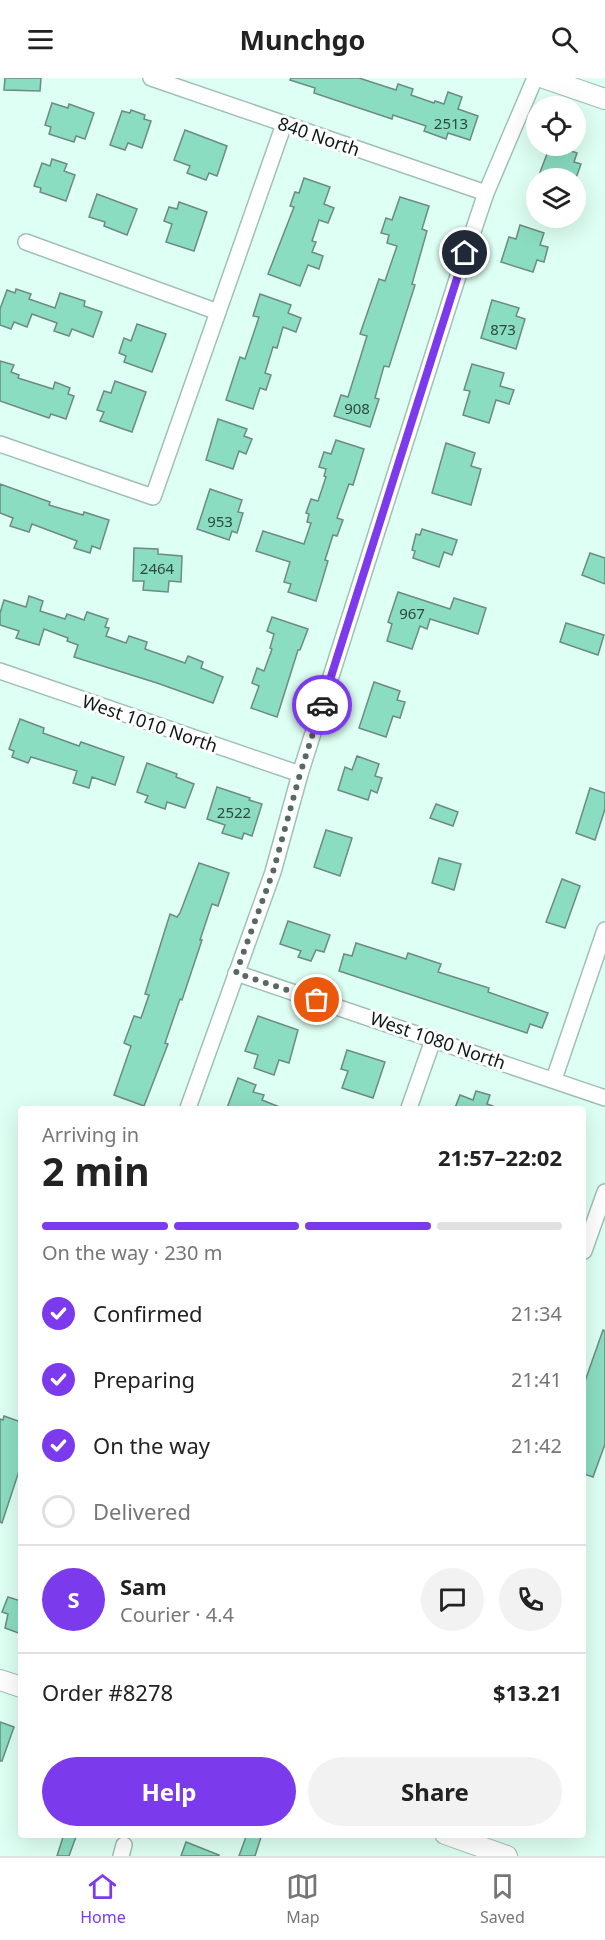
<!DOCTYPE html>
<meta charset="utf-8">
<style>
:root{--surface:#fff;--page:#f2f2f2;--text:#222;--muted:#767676;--line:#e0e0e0;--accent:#7c3aed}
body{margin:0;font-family:"Noto Sans",sans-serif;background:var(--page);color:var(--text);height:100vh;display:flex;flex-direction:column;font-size:22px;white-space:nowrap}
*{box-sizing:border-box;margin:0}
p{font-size:20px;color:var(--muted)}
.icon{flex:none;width:33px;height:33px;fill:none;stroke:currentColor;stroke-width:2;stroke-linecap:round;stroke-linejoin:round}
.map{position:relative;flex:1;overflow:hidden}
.details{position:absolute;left:18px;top:1028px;width:568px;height:732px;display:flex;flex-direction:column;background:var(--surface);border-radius:6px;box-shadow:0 6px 24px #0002}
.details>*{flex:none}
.buttons{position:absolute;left:526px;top:18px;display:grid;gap:12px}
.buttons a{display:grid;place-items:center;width:60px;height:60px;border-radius:50%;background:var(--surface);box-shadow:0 6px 24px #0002;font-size:30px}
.pin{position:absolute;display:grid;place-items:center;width:51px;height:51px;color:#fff;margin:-26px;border:3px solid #fff;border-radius:50%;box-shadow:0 2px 6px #0007}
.courier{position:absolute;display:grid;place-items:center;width:60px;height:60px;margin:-30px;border:4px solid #7c3aed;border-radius:50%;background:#fff;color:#222;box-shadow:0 2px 8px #0007}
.head em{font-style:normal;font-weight:700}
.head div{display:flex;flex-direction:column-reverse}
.head{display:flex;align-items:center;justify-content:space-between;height:102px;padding:0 24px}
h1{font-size:39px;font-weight:700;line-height:45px}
.bar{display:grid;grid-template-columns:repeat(4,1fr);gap:9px 6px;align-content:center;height:72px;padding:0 24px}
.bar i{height:8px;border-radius:4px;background:var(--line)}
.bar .active{background:var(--accent)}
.bar p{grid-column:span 4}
.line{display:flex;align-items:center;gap:15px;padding:0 24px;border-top:2px solid var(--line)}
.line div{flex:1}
.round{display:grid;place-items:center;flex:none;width:63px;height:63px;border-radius:32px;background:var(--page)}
ol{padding:0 24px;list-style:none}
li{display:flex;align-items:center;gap:18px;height:66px}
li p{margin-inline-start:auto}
li .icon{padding:6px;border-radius:50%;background:var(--accent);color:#fff;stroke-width:4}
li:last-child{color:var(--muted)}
li i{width:33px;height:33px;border:3px solid var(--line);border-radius:50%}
.button{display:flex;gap:12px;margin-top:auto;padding:12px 24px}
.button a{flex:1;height:69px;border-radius:36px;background:var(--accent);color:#fff;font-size:24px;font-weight:700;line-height:69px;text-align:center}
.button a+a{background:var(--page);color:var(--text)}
header{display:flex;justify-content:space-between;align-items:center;height:78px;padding:0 24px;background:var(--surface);font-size:27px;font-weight:700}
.tab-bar{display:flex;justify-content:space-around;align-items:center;height:84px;border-top:2px solid var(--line);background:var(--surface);font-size:16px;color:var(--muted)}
.tab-bar a{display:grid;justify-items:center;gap:3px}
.tab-bar .active{color:var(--accent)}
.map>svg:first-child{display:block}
</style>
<header><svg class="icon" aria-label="menu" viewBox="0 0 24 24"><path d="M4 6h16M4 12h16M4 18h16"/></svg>Munchgo<svg class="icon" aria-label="search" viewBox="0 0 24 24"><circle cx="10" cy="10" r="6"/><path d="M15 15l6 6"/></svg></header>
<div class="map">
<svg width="605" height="1778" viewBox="0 0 605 1778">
<rect width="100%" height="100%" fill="#defff3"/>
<g fill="#8bddc2" stroke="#6d8b81" stroke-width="1.5">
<polygon points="5,0 41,0 40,13 4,12"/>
<polygon points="291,0 359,0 396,12 398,6 413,11 411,17 434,25 435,23 444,26 448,14 462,19 458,31 478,38 470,62 448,55 446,61 424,53 426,48 393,37 392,41 314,15 315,10 290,2"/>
<polygon points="52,25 68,30 69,26 94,35 85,61 76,58 74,64 49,56 51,49 45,47"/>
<polygon points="131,32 145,37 144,41 151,43 142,70 128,65 125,72 110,67 122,33 130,35"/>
<polygon points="185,52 227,68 217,98 209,95 206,102 187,95 190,88 174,82"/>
<polygon points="550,68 557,68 577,75 574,84 581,86 576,100 550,100 539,97"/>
<polygon points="52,81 67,86 64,93 75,97 66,123 40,114 41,110 34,108 42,85 50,88"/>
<polygon points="304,100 330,109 324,126 334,130 328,145 319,142 312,163 316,164 312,174 323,178 319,191 308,187 300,208 268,196 294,129 290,128 295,114 299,115"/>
<polygon points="97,116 137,131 127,157 104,148 105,144 89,139"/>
<polygon points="400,119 429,128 422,151 427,153 412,206 415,207 389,289 384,288 375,320 379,321 370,349 334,338 341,317 348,319 367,258 360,256 379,201 385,203 397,168 387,165 389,157 381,155 386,140 392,142"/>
<polygon points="179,124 207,134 194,173 166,164 172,146 164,143 169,129 177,131"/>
<polygon points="520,147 544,155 540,167 548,169 544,184 537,182 533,194 501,184 509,159 516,161"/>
<polygon points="16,211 31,216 29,221 55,230 60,215 85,223 84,228 102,234 93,259 72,251 69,258 54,253 57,245 32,236 27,249 14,244 11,251 0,247 0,231 7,212 15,215"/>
<polygon points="260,216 291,227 288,235 301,240 296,254 283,249 277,270 273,269 265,295 271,297 266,312 260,310 253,331 226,322 240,279 245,281 259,239 253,238"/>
<polygon points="492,222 519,230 516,238 525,241 516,271 481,260"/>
<polygon points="137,246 166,256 152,294 124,284 126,278 119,275 124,260 131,263"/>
<polygon points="0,283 14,287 11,294 19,297 18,300 53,311 55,304 70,310 68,316 74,318 66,341 51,336 49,340 0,323"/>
<polygon points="472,286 504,295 500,308 514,312 509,326 496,322 489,345 463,337 470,313 464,312"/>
<polygon points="115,303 146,314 132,354 100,343 104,334 97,332 104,313 111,315"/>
<polygon points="218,341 247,351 244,358 252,361 246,376 239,373 233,391 206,382"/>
<polygon points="336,362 364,371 353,407 349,406 337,440 343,442 337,458 333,457 325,482 328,483 316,523 288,514 291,506 284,504 290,484 256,473 263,453 304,466 311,445 307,444 309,436 306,435 311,421 318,423 326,399 324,398 326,391 319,389 324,374 331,376"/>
<polygon points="446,365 475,375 471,388 481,391 471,427 432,415"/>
<polygon points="0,406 50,424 49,427 83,437 84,434 109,442 100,471 92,468 90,475 74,470 77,463 32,446 29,454 10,448 13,440 0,435"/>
<polygon points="210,411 242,422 238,434 243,435 237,455 232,453 229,462 197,451"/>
<polygon points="422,451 457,462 452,477 444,474 439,489 413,480 415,473 412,472 416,456 420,457"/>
<polygon points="134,470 158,471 158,476 182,478 181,504 169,503 168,514 143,512 144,503 133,503"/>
<polygon points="590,475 605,480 605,506 582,497"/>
<polygon points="398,514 450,531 454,520 486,530 478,556 430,541 427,551 420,548 412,571 387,563 392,546 388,544"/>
<polygon points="29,518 43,523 40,533 65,541 67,536 84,542 87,534 108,541 105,549 109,550 106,558 126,565 129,558 147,564 145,571 185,585 188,578 203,584 201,590 223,599 213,625 157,605 74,579 78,567 67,563 68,560 44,551 39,567 16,560 19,553 0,547 0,535 4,522 26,529"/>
<polygon points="272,539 308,551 300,572 298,572 277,639 251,630 259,608 252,605 257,590 264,593 272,571 270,570 274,556 267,553"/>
<polygon points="566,545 604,557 598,577 560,564"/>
<polygon points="374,604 400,613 397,622 405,624 400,640 393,638 386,659 359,650"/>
<polygon points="20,641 44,650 43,655 79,668 81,664 124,679 115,707 92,699 89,710 73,705 77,693 31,679 28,685 12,679 14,673 9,671"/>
<polygon points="357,678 379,686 375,698 382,700 377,715 371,712 368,722 338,712 345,689 352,692"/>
<polygon points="147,685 177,696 176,699 194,706 185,730 167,724 165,731 145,724 148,718 137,714"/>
<polygon points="217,709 250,720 249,722 262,726 252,758 244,755 242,761 222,755 225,747 207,741"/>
<polygon points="590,710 605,715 605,731 595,762 576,755"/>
<polygon points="436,726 458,734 453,748 430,740"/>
<polygon points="326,752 352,760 340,798 314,789"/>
<polygon points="439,780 461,786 454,812 432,805"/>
<polygon points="199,785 229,795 218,828 212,826 200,862 202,862 182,922 180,921 165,965 168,966 144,1028 114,1017 131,968 124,965 134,938 141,940 149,917 145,916 170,836 177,839 180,835"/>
<polygon points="562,801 580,808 565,850 546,844"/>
<polygon points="288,843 330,857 324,874 316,872 311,883 298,879 301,873 280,866"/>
<polygon points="356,865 406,881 408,875 441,886 438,894 489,910 488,914 548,935 542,950 530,946 527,955 339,893 344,876 352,878"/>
<polygon points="258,938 298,952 289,985 279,982 274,997 254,990 258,977 245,973"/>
<polygon points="347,972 385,984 373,1020 342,1010 348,993 341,991"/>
<polygon points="238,1000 256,1007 253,1014 264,1017 262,1022 282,1030 227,1030"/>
<polygon points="476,1013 490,1017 487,1026 493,1028 493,1030 455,1030 460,1017 473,1022"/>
<polygon points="603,1252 605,1253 605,1366 593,1399 584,1396 584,1306"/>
<polygon points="4,1338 21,1344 21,1387 2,1445 0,1444 0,1341 3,1342"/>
<polygon points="8,1519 21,1523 21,1556 5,1550 8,1536 2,1534"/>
<polygon points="0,1644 14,1649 2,1683 0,1683"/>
<polygon points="64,1756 77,1756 69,1778 57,1778"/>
<polygon points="247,1756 262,1756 255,1778 239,1778"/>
<polygon points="186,1764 219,1777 219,1778 181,1778"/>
</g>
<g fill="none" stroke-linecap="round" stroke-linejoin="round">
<g stroke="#a1c0b5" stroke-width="18">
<g id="minor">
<polyline points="151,0 486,115"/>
<polyline points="26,164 218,234"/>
<polyline points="0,366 153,419 284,46"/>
<polyline points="0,593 300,696"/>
<polyline points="236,895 605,1020"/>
<polyline points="554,1001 605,852"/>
<polyline points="188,1030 273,794 300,696 459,195 486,115 535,0"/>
<polyline points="409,1030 433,962"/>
<polyline points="584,1173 605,1114"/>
<polyline points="121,1778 124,1767"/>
</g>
</g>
<g stroke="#a1c0b5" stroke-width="22">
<g id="tertiary">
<polyline points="544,0 605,21"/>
<polyline points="0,1602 21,1609"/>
<polyline points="445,1756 507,1778"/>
</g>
</g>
<use href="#minor" stroke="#fff" stroke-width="15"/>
<use href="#tertiary" stroke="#fff" stroke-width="20"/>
</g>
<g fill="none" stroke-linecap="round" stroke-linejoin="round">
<polyline stroke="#566a63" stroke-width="6" stroke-dasharray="0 10.8" points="317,922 236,895 273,794 300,696 322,627"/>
<polyline stroke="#7c3aed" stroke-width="8" points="322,627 465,175"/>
</g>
<g text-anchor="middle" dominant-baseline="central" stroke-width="6" stroke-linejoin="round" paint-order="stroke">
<g font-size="15" fill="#2c4a40">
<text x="451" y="45">2513</text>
<text x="503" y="251">873</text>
<text x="357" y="330">908</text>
<text x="220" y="443">953</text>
<text x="157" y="490">2464</text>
<text x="412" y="535">967</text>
<text x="234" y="734">2522</text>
</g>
<g font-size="18" fill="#0d1915" stroke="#fff">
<text transform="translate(319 58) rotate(19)">840 North</text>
<text transform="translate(150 645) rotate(19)">West 1010 North</text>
<text transform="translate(438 962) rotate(19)">West 1080 North</text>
</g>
</g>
</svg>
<div class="buttons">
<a><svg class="icon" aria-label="locate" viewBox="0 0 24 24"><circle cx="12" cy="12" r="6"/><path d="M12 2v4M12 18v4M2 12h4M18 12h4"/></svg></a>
<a><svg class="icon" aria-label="layers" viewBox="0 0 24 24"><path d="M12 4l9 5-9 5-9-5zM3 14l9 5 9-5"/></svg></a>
</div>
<div class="pin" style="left:317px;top:922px;background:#ea580c"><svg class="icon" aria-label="bag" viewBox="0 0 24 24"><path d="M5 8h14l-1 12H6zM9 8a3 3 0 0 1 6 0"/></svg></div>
<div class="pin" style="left:465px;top:175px;background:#1f2937"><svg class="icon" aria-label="home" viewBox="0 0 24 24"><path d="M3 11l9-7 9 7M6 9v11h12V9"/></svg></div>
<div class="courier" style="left:322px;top:627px"><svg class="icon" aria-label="car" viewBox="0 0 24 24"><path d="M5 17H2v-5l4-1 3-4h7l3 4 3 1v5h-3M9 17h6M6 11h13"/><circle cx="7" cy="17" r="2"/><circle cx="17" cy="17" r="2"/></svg></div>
<section class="details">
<div class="head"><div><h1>2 min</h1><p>Arriving in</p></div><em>21:57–22:02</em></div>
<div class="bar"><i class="active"></i><i class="active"></i><i class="active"></i><i></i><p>On the way · 230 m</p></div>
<ol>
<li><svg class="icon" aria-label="check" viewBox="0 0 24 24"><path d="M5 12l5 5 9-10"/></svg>Confirmed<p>21:34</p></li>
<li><svg class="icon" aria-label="check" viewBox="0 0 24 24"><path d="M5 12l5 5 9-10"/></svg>Preparing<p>21:41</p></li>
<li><svg class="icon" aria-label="check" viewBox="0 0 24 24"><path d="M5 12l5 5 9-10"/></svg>On the way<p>21:42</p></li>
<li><i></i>Delivered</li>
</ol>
<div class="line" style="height:108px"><b class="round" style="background:var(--accent);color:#fff">S</b><div><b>Sam</b><p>Courier · 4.4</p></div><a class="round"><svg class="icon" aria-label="chat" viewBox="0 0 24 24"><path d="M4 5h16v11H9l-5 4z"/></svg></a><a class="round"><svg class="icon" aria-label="phone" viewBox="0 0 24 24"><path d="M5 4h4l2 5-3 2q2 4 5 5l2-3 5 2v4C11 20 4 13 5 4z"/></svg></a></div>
<div class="line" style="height:78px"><div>Order #8278</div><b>$13.21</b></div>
<div class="button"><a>Help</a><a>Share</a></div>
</section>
</div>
<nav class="tab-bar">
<a class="active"><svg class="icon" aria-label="home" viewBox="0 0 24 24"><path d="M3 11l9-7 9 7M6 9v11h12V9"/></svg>Home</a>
<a><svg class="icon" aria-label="map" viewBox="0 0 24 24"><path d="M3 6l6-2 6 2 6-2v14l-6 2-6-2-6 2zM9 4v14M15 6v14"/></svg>Map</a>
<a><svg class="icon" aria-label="saved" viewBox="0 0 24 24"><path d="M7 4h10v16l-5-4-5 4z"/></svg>Saved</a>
</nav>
